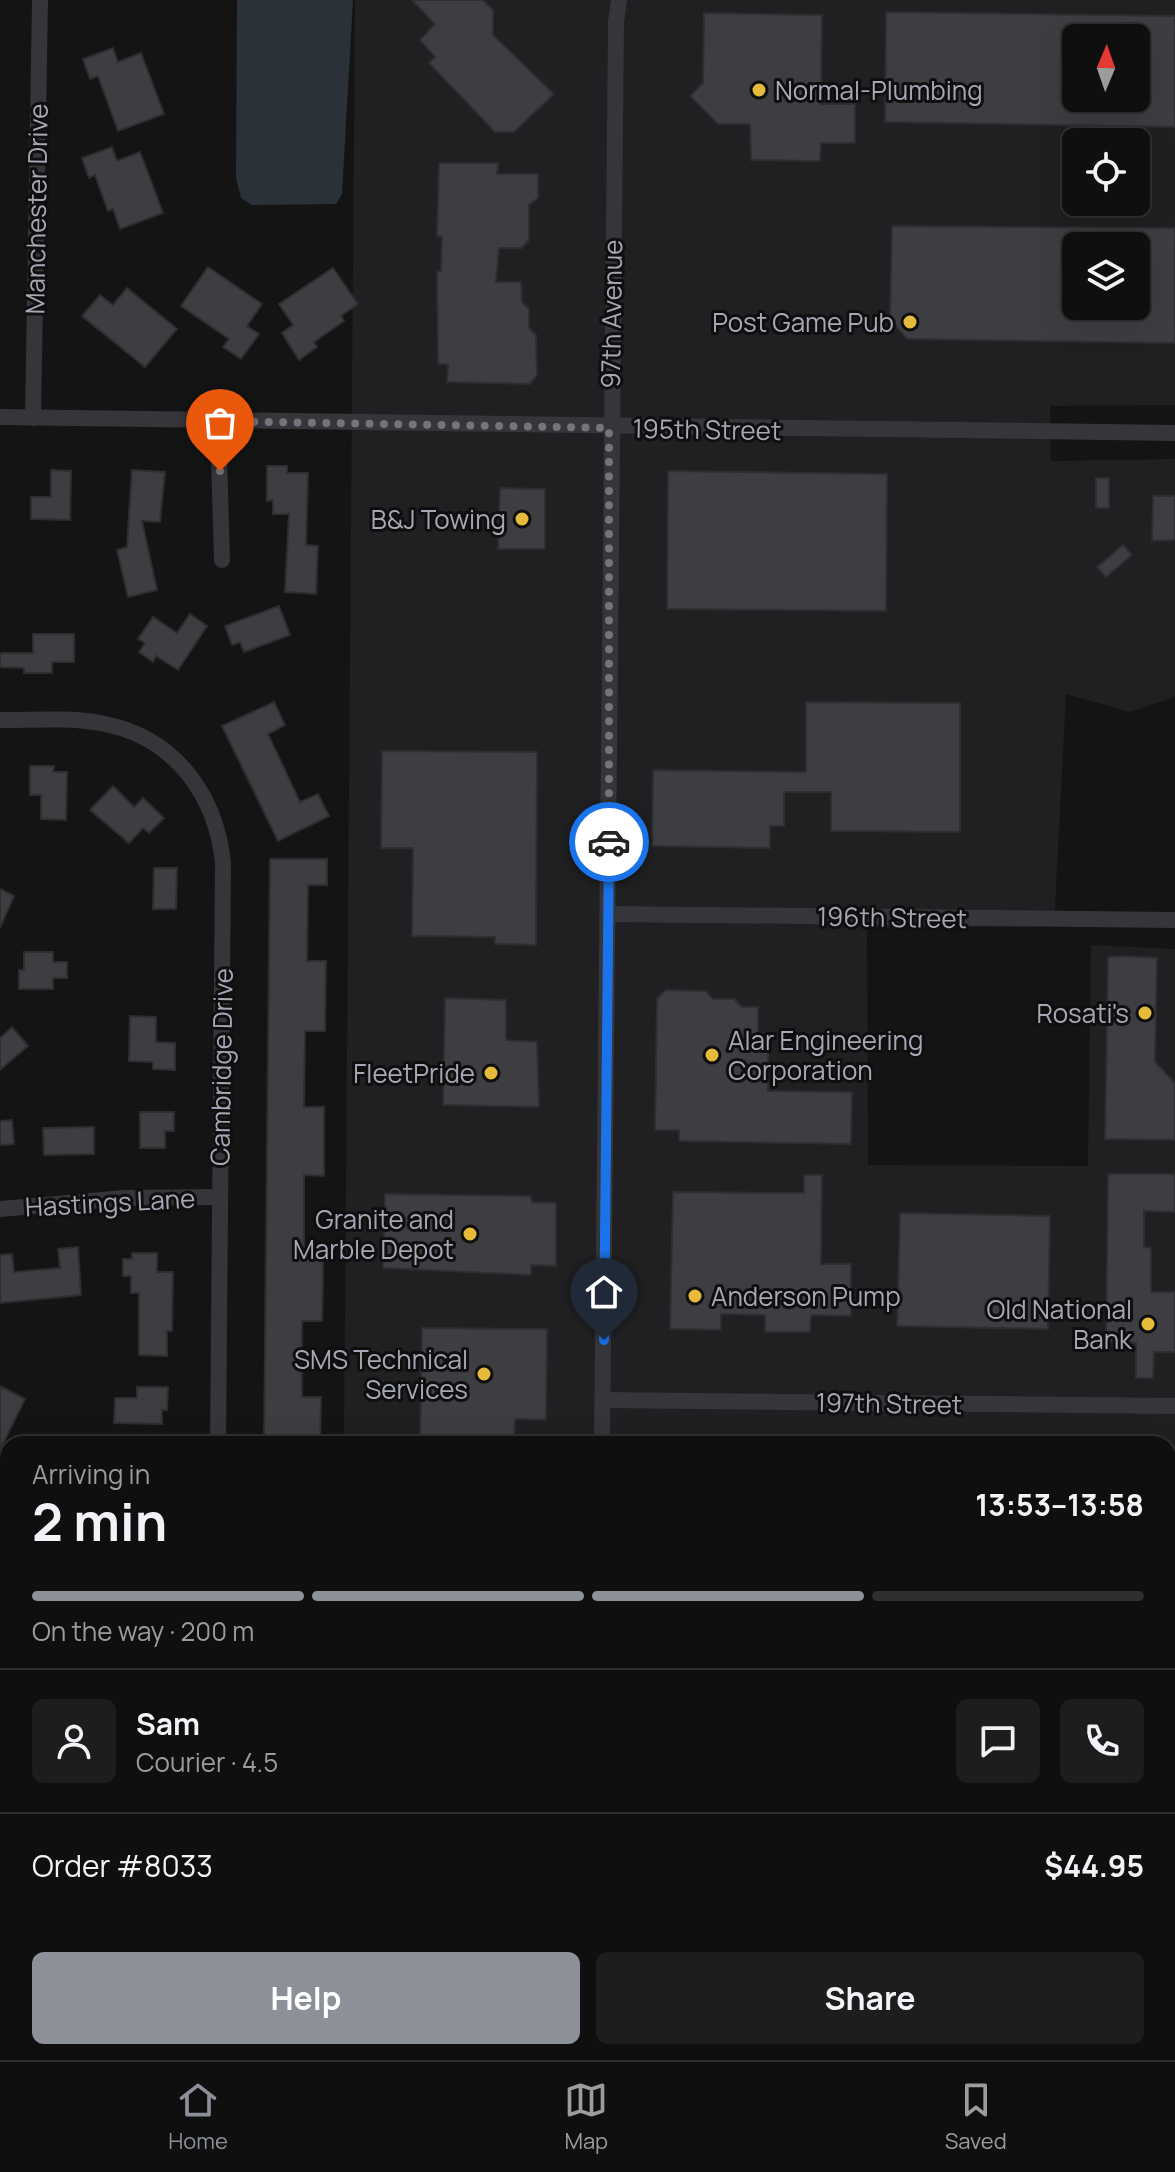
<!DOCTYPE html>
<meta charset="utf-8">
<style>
:root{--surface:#0f0f10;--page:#1d1d1e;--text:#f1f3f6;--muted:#9b9c9f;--line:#2f2f30;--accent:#8c9099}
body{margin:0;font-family:Manrope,sans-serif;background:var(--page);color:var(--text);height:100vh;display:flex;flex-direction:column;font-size:30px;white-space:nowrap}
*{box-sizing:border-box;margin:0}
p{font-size:26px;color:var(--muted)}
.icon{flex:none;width:44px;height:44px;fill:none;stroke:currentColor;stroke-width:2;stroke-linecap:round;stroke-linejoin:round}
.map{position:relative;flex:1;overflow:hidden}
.details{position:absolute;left:0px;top:1436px;width:1176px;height:624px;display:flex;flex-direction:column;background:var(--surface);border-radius:24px 24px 0 0;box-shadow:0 8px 32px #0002,0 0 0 2px var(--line)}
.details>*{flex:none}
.needle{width:52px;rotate:2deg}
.tools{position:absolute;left:1062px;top:24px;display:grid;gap:16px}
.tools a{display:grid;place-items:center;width:88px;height:88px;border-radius:12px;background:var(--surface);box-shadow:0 8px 32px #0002,0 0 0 2px var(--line);font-size:40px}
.pin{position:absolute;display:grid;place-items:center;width:68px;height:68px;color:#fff;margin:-82px -34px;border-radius:50% 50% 50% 0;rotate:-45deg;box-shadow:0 0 8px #0007}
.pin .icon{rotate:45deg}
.courier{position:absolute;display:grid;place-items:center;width:80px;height:80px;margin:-40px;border:6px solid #1a73e8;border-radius:50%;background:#fff;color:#222;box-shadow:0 2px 10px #0007}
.headline em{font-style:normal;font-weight:700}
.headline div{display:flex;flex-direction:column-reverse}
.headline{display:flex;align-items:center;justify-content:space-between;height:136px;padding:0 32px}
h1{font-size:52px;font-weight:700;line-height:60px}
.bar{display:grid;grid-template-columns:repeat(4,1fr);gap:12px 8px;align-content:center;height:96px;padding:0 32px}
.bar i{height:10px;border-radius:6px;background:var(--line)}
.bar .current{background:var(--accent)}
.bar p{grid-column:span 4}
.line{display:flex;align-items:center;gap:20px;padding:0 32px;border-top:2px solid var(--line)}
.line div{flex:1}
.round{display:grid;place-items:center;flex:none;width:84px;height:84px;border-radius:12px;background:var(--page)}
.button{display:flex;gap:16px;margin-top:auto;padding:16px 32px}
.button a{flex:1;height:92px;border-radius:12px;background:var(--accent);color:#fff;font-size:32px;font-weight:700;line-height:92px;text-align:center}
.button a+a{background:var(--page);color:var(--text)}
.tabs{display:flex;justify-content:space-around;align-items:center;height:112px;border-top:2px solid var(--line);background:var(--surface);font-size:22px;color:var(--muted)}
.tabs a{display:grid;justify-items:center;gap:4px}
.tabs .current{color:var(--accent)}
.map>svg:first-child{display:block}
</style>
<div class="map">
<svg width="1175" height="2060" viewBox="0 0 1175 2060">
<rect width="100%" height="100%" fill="#141415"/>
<path fill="#202022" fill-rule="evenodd" d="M355,0H1175V405L1050,406L1051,461L1175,459V697L1130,712L1066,694L1054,926L867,928L868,1165L1088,1166L1091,945L1175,949V2060H826V2052H1168V1444H344ZM1076,38H1136V98H1076ZM1076,142H1136V202H1076ZM1076,246H1136V306H1076Z"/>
<polygon fill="#2b3138" points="237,0 353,0 342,194 336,204 252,205 241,198 236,178"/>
<g fill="#3e3e42" stroke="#2e2e31" stroke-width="2" fill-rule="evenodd">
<polygon points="412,0 483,0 493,10 493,35 554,94 514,132 495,132 429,63 435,57 420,40 435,24"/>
<path d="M886,12L1175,16V127L885,122ZM1076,38H1136V98H1076Z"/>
<polygon points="704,13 822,15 821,104 855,104 855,143 821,143 820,161 751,160 750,124 718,124 690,96 703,83"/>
<polygon points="113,48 118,62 141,53 164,114 118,131 98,76 90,79 83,59"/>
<polygon points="112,147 117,161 140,152 163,213 120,229 113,209 108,211 95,175 89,178 82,158"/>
<polygon points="439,163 498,163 497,174 538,174 538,198 529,205 529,240 522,248 499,248 496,282 521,282 522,302 529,309 529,328 536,335 537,375 530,384 447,382 448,364 438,364 437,271 441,271 442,237 437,236"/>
<path d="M892,226L1175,228V343L907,339L890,319ZM1076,246H1136V306H1076Z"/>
<polygon points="208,267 262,304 247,326 259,334 241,359 223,347 229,339 181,306"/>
<polygon points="333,268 358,304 341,316 344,321 314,342 317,347 299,360 282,333 293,325 279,304"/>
<polygon points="127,288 177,329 145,367 82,316 100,295 113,305"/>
<polygon points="267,466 287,466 287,473 308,473 306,545 318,546 316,594 285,592 289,514 273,514 273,500 267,501"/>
<polygon points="51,470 71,471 70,520 31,519 31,497 51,497"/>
<polygon points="132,470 165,472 160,522 142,521 157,590 128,597 117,550 127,547"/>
<polygon points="668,471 887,474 886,611 667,609"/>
<rect x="1096" y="478" width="13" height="30"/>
<polygon points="500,488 545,489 545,549 498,549"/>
<polygon points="1153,496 1175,496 1175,540 1152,541"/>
<polygon points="1123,545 1132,555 1106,577 1097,567"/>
<polygon points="279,606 290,635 244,652 240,642 232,645 225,626"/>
<polygon points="190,614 207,626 178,670 156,656 153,662 139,652 145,643 138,639 153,617 177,633"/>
<polygon points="33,634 74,634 74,662 52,662 52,673 24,673 24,668 0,667 0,653 33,653"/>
<polygon points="274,702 285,725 268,734 300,802 318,794 329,816 278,841 222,726"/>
<polygon points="806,702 960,703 960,832 831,831 831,792 784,792 784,826 770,826 770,848 652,846 653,770 806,772"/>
<polygon points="382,751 537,752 536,945 495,944 495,937 412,936 413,848 381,848"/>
<polygon points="30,766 54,766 53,772 67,772 66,820 41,819 41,795 30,795"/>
<polygon points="113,786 134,807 143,798 164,818 149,833 143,828 129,843 90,810"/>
<polygon points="270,859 327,859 327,885 308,885 307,961 326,961 325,1031 305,1031 304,1107 324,1107 324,1176 304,1175 304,1251 323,1251 323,1277 322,1321 302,1321 302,1397 321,1397 320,1444 264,1444"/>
<polygon points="154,868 177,868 176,909 153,909"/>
<polygon points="0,889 14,896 0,928"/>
<polygon points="24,952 53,952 53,962 67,962 67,978 53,978 53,989 19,989 19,970 24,970"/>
<polygon points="1124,956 1157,958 1155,1062 1175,1083 1175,1140 1105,1139 1108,957"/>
<polygon points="666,990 706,991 713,999 734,999 742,1007 758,1007 758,1033 768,1033 768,1091 852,1092 851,1144 679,1141 679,1130 655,1130 657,998"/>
<polygon points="445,998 506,1000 506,1040 537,1042 539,1107 443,1105"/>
<polygon points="130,1016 156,1017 156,1042 175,1043 175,1070 153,1069 153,1062 129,1061"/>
<polygon points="12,1027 28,1046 0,1070 0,1038"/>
<polygon points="140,1112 174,1112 174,1131 165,1131 165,1148 140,1148"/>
<polygon points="12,1120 14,1144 0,1145 0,1121"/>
<polygon points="94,1127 94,1154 44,1155 43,1128"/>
<polygon points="1108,1174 1175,1174 1175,1212 1144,1211 1144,1247 1151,1248 1151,1292 1175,1292 1175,1352 1154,1352 1153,1378 1136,1378 1136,1343 1106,1342"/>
<polygon points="804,1175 822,1175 821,1264 851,1264 851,1316 811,1315 810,1332 765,1332 765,1315 721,1314 721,1330 670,1329 673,1192 804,1193"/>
<polygon points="385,1194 531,1196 532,1202 556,1203 556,1266 531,1265 531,1275 383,1268"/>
<polygon points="900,1213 1050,1216 1048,1329 897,1326"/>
<polygon points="78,1247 81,1295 0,1303 0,1255 12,1254 14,1272 60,1268 58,1249"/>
<polygon points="132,1253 157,1253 157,1272 173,1272 172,1331 167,1331 167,1356 139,1355 139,1293 131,1293 131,1276 123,1276 123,1259 132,1259"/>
<polygon points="422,1328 547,1329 546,1420 515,1419 514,1444 420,1444"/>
<polygon points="0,1386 25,1399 0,1450"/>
<polygon points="137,1387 168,1387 167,1410 162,1410 162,1424 114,1423 115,1398 137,1398"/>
</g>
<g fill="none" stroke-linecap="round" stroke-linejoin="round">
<g stroke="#35353a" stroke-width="16">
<polyline points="0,417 1175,433"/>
<polyline points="33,418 40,0"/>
<polyline points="218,421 222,560"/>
<path d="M0,720C34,720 71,717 105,724C175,738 216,795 223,863L218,1444"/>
<polyline points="609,914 1175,920"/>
<polyline points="0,1209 124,1198 220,1197"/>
<polyline points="603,1400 1175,1406"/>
<path d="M602,1444C611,970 608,496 616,22L619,0"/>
<polyline points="0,1975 8,1970"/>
<polyline points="670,2060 672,2052"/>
</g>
</g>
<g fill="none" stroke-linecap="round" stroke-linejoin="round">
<polyline stroke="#73757d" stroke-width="8" stroke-dasharray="0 14.4" points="220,471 218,421 609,428 609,842"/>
<polyline stroke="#1a73e8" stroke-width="10" points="604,1340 609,842"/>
</g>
<g fill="#e6bb3b" stroke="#0f0f10" stroke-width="3">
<circle cx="759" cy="90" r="8"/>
<circle cx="910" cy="322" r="8"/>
<circle cx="522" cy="519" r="8"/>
<circle cx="1145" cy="1013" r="8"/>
<circle cx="712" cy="1055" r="8"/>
<circle cx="491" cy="1073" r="8"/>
<circle cx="470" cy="1234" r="8"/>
<circle cx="695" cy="1296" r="8"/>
<circle cx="1148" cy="1324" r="8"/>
<circle cx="484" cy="1374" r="8"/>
</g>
<g text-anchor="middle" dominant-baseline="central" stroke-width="6" stroke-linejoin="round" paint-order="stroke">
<g font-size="26" fill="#a6a9b5" stroke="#0f0f10" text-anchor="end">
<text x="775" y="90" text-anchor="start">Normal-Plumbing</text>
<text x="894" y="322">Post Game Pub</text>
<text x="506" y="519">B&amp;J Towing</text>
<text x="1129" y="1013">Rosati's</text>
<text x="728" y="1040" text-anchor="start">Alar Engineering<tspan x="728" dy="30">Corporation</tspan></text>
<text x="475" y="1073">FleetPride</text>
<text x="454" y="1219">Granite and<tspan x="454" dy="30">Marble Depot</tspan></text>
<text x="711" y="1296" text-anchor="start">Anderson Pump</text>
<text x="1132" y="1309">Old National<tspan x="1132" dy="30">Bank</tspan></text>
<text x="468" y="1359">SMS Technical<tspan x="468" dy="30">Services</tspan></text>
</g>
<g font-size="26" fill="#a6a9b5" stroke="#0f0f10">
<text transform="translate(36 209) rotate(-89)">Manchester Drive</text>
<text transform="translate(611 314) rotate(-89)">97th Avenue</text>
<text transform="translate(707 429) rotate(1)">195th Street</text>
<text transform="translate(892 917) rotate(1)">196th Street</text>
<text transform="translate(221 1067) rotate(-89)">Cambridge Drive</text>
<text transform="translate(110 1202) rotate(-3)">Hastings Lane</text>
<text transform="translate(889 1403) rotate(1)">197th Street</text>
</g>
</g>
</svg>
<div class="tools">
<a><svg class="needle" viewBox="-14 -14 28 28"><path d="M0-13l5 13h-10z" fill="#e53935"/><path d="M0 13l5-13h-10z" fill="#9b9c9f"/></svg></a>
<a><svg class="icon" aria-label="locate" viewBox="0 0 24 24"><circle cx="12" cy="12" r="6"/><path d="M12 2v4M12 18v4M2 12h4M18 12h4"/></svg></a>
<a><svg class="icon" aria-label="layers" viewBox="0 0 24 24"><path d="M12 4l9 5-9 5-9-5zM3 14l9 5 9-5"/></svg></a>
</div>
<div class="pin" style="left:220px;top:471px;background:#ea580c"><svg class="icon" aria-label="bag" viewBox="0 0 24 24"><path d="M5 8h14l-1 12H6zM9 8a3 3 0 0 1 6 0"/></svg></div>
<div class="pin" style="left:604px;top:1340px;background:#1f2937"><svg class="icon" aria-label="home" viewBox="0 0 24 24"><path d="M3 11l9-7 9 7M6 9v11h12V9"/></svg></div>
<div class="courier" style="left:609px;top:842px"><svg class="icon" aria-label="car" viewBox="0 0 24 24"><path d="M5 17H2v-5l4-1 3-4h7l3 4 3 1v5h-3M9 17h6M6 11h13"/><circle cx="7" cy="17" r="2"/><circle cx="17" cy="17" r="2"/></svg></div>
<section class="details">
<div class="headline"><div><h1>2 min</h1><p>Arriving in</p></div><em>13:53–13:58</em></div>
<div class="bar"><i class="current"></i><i class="current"></i><i class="current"></i><i></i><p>On the way · 200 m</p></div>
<div class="line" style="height:144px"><a class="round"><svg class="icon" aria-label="person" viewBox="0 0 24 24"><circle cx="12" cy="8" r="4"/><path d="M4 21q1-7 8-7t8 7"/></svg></a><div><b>Sam</b><p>Courier · 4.5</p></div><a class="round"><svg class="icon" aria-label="chat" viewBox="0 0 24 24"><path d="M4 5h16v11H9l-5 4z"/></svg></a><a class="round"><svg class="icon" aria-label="phone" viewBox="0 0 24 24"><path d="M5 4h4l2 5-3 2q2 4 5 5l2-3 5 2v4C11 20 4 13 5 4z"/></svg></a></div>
<div class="line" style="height:104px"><div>Order #8033</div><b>$44.95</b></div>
<div class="button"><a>Help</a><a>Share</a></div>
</section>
</div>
<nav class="tabs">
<a class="current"><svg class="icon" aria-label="home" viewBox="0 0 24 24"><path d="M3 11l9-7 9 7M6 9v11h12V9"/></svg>Home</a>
<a><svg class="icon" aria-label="map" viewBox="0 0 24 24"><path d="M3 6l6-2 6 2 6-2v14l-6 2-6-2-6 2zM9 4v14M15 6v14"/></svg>Map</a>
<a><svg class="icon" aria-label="saved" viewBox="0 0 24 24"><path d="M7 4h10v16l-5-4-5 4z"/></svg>Saved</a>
</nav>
